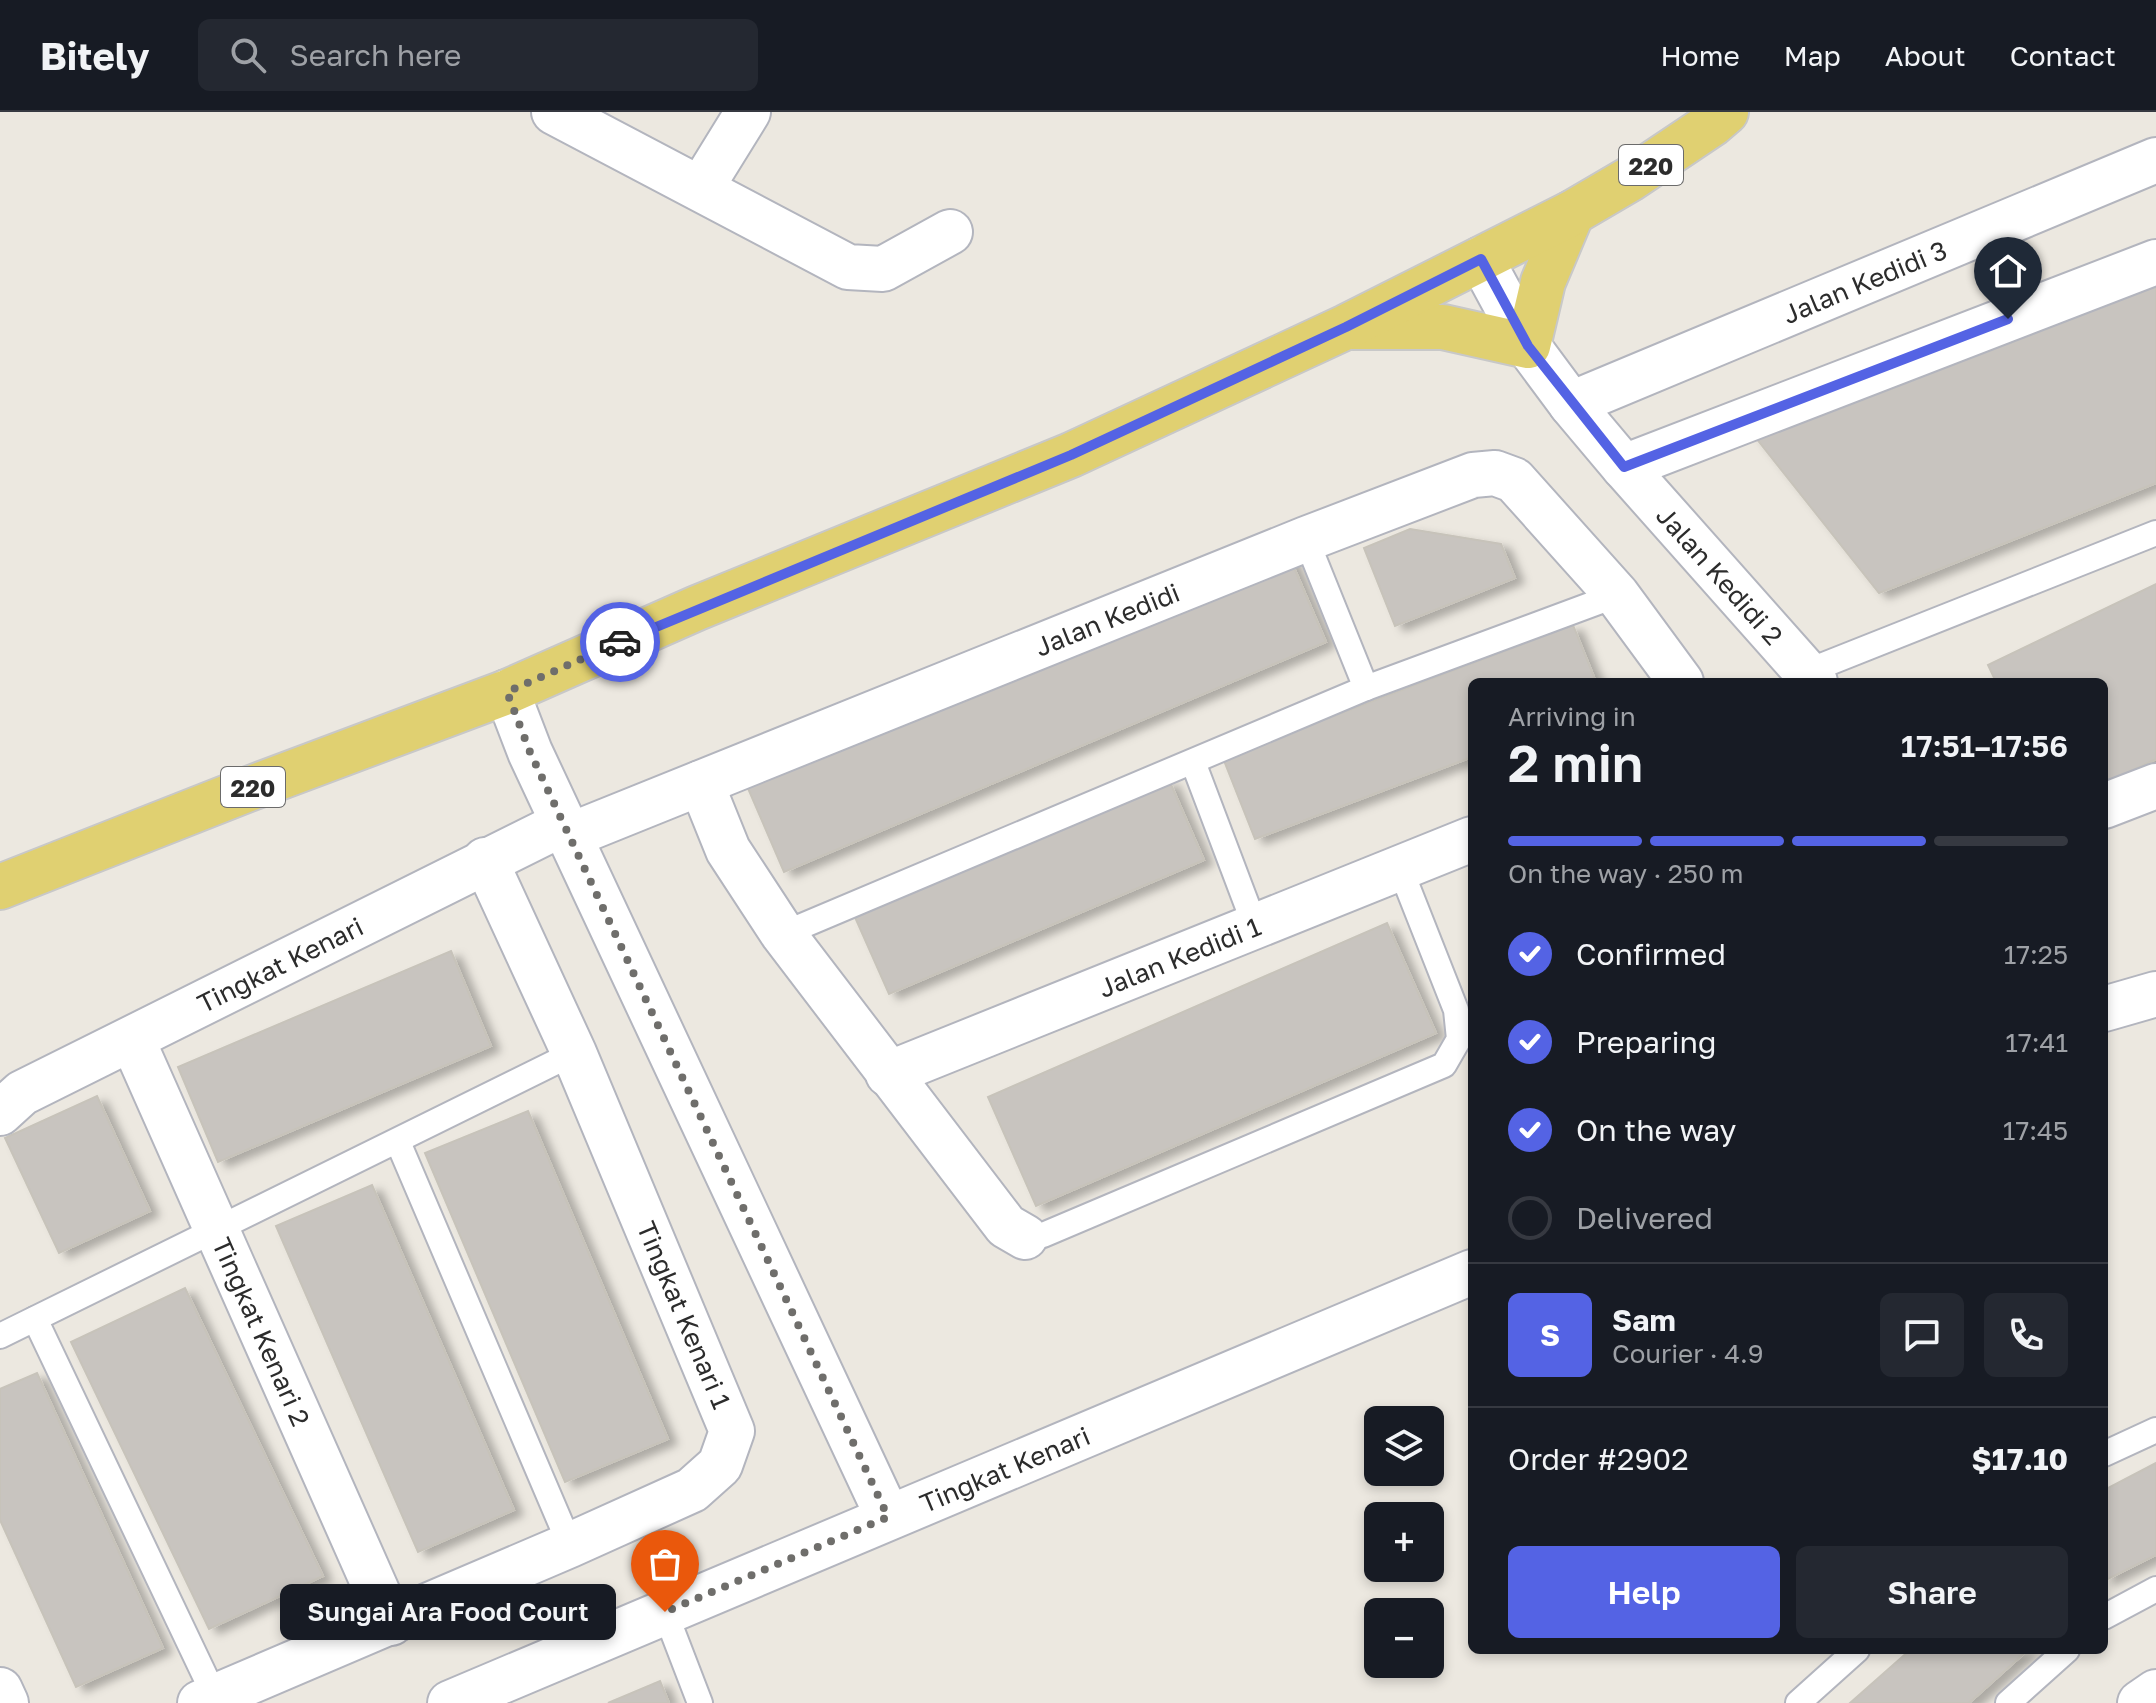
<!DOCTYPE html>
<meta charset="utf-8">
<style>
:root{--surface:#171b24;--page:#242831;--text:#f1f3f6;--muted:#9ea1a6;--line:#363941;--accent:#5463e4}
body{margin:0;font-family:"Golos Text",sans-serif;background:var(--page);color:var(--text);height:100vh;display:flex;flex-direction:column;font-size:30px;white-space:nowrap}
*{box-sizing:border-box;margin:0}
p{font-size:26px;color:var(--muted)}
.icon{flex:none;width:44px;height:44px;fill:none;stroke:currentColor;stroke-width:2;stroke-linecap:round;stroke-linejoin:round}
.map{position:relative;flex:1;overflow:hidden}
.panel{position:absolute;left:1468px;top:566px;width:640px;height:976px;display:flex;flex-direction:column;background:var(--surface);border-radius:12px;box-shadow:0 4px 12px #0003}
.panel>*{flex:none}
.fabs{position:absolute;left:1364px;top:1294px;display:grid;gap:16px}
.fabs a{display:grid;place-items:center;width:80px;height:80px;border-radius:12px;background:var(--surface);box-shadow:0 4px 12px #0003;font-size:40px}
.pin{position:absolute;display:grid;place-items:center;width:68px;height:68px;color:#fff;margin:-82px -34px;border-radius:50% 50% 50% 0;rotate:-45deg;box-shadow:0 0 8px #0007}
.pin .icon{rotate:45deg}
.courier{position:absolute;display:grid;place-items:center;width:80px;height:80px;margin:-40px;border:6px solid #5463e4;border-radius:50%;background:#fff;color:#222;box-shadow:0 2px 10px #0007}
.bubble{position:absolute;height:56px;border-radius:12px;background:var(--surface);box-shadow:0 4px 12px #0003;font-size:26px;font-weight:600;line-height:56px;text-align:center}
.head em{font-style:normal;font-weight:600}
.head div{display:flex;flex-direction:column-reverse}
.head{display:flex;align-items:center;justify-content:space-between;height:136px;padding:0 40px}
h1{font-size:52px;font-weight:600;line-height:60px}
.bar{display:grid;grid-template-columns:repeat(4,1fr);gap:12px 8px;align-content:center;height:96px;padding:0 40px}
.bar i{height:10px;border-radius:6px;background:var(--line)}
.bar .selected{background:var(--accent)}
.bar p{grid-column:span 4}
.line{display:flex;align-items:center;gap:20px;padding:0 40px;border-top:2px solid var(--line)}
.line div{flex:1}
.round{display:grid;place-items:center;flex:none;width:84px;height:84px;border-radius:12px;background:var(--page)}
ol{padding:0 40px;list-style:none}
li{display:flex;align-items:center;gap:24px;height:88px}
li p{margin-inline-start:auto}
li .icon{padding:8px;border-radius:50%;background:var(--accent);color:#fff;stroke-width:4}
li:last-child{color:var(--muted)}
li i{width:44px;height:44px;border:4px solid var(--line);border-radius:50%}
.action{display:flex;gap:16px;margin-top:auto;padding:16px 40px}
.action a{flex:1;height:92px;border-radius:12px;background:var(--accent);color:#fff;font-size:32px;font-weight:600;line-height:92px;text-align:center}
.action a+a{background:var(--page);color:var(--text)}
header{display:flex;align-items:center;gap:48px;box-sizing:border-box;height:112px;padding:0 40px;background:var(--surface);border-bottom:2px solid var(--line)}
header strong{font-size:38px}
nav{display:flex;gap:44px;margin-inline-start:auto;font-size:28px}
.search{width:560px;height:72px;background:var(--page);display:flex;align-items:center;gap:20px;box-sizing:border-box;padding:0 28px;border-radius:12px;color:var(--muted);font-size:30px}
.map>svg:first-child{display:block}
</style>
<header>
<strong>Bitely</strong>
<div class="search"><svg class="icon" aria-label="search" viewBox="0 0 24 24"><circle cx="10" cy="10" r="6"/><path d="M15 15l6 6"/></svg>Search here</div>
<nav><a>Home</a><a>Map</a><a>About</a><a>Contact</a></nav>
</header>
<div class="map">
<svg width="2156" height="1591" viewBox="0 0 2156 1591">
<defs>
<filter id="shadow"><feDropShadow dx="9" dy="5" stdDeviation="4" flood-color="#0004"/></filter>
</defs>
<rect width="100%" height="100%" fill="#ece8e0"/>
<g fill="#c8c4bf" stroke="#c7c3ba" stroke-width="2" filter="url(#shadow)">
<polygon points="2156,161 2156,371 1879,481 1752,321"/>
<polygon points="1410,417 1501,432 1515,466 1395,514 1364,436"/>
<polygon points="1289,444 1326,530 784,760 747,674"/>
<polygon points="2156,472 2156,647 2104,672 2104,570 1996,570 1988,553"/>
<polygon points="1573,513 1596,570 1472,570 1472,645 1255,727 1223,646"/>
<polygon points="1169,668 1204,748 889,882 854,803"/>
<polygon points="1387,811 1436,921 1036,1094 988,985"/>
<polygon points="451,839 491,934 218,1050 178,955"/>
<polygon points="97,984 150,1099 59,1141 5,1026"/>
<polygon points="528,999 668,1327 565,1370 425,1041"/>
<polygon points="372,1073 514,1398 418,1440 276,1114"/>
<polygon points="185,1176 323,1464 209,1517 71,1230"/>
<polygon points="37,1261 163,1536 76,1575 0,1408 0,1277"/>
<polygon points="2156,1351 2156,1443 2104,1469 2104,1378"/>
<polygon points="1910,1538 2028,1538 1969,1591 1850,1591"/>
<polygon points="660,1569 669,1591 608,1591"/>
</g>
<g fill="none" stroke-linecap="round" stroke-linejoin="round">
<g stroke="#b3b5be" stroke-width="28">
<g id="service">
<polyline points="1306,427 1366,576"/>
<polyline points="1806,560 2156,421"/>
<polyline points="1193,650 1255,814"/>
<polyline points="783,822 1366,576 1617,483"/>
<polyline points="398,1030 570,1433"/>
<polyline points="1025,1125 1043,1123 1444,953 1459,927 1456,898 1400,756"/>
<polyline points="35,1207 215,1585"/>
<polyline points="0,1224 574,941"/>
<polyline points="2104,1342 2156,1318"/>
<polyline points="665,1500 700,1591"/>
<polyline points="2104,1505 2156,1477"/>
<polyline points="1798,1591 1857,1538"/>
<polyline points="2008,1591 2067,1538"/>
</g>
</g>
<g stroke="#b3b5be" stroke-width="48">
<g id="minor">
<polyline points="554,0 848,155 883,157 950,120"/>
<polyline points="701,76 748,0"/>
<path id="s1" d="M1481,147L1528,234L1571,292L1624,355L1815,570"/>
<path id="s2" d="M1571,292L2156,48"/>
<polyline points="1624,355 2156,150"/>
<polyline points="507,580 530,640 888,1405"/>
<polyline points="701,671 728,738 783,822 1006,1114 1025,1125"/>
<polyline points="2104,694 2156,674"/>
<path id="s3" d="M569,724L1306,427L1473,363L1495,361L1514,368L1617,483L1681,570"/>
<path id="s4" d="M132,927L391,1511"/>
<path id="s5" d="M888,962L1472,727"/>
<path id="s6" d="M0,1001L22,981L564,711"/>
<polyline points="0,1578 6,1591"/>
<polyline points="200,1591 570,1433 692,1378 720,1353 732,1319 574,941 485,748"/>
</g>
</g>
<g stroke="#b3b5be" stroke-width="48">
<g id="tertiary">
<polyline points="2104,897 2156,882"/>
<path id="s7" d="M450,1591L1472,1160"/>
<polyline points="2140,1591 2156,1580"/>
</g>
</g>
<g stroke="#c8c8c8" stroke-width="48">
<g id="primary">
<polyline points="1353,215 1443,215 1528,234 1543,170 1572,101"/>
<polyline points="0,775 246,678 507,580 697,496 1071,343 1346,215 1572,101 1630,67 1712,12 1726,0"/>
</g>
</g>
<use href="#service" stroke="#fff" stroke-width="24"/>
<use href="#minor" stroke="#fff" stroke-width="44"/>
<use href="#tertiary" stroke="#fff" stroke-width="44"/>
<use href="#primary" stroke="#e0d071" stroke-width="44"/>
</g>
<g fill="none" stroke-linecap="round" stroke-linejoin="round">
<polyline stroke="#6f6e6b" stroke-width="8" stroke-dasharray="0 14.4" points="620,530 507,580 530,640 888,1405 665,1500"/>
<polyline stroke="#5463e4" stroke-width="10" points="620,530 1071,343 1346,215 1481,147 1528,234 1624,355 2008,207"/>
</g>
<g text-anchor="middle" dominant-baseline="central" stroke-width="7" stroke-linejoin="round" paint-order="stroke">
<g fill="#fff" stroke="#6b6b6b" stroke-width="2">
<rect x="1619" y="33" width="64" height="40" rx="6"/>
<rect x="221" y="655" width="64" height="40" rx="6"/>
</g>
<g font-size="24" font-weight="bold" fill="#2c2c2c">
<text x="1651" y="53">220</text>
<text x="253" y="675">220</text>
</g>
<g font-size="26" fill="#2c2c2c" stroke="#fff">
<text stroke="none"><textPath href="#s2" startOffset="318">Jalan Kedidi 3</textPath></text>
<text stroke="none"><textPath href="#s1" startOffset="398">Jalan Kedidi 2</textPath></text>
<text stroke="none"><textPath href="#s3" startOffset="580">Jalan Kedidi</textPath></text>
<text stroke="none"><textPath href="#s5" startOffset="314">Jalan Kedidi 1</textPath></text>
<text stroke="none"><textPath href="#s6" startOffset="318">Tingkat Kenari</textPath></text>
<text transform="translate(684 1203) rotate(67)">Tingkat Kenari 1</text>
<text stroke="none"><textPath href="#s4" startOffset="320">Tingkat Kenari 2</textPath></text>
<text stroke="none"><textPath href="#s7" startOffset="602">Tingkat Kenari</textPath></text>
</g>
</g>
</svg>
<div class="fabs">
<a><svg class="icon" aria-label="layers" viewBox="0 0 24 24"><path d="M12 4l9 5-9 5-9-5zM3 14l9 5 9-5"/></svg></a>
<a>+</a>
<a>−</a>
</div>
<div class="pin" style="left:665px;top:1500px;background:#ea580c"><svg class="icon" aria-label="bag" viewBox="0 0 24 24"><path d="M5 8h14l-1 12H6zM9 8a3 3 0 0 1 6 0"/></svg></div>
<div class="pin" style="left:2008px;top:207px;background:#1f2937"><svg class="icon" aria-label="home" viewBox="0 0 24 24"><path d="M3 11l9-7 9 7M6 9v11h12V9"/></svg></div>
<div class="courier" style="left:620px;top:530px"><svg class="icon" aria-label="car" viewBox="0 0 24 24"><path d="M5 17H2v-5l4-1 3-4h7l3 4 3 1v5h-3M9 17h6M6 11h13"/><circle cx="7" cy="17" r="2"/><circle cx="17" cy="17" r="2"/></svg></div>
<div class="bubble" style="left:280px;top:1472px;width:336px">Sungai Ara Food Court</div>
<section class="panel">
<div class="head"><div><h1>2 min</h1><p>Arriving in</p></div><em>17:51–17:56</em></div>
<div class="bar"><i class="selected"></i><i class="selected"></i><i class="selected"></i><i></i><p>On the way · 250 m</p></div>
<ol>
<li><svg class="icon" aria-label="check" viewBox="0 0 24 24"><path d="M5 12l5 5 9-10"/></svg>Confirmed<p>17:25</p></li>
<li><svg class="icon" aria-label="check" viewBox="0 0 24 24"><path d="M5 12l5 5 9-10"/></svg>Preparing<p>17:41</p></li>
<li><svg class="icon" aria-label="check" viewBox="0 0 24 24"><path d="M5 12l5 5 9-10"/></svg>On the way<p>17:45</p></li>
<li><i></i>Delivered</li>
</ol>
<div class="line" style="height:144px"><b class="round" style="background:var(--accent);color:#fff">S</b><div><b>Sam</b><p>Courier · 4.9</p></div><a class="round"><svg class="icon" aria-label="chat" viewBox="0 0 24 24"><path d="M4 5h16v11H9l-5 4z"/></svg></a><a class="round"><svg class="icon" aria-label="phone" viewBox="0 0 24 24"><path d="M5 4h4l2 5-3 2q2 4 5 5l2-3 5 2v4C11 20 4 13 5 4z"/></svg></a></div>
<div class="line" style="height:104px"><div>Order #2902</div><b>$17.10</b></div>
<div class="action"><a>Help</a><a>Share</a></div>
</section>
</div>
